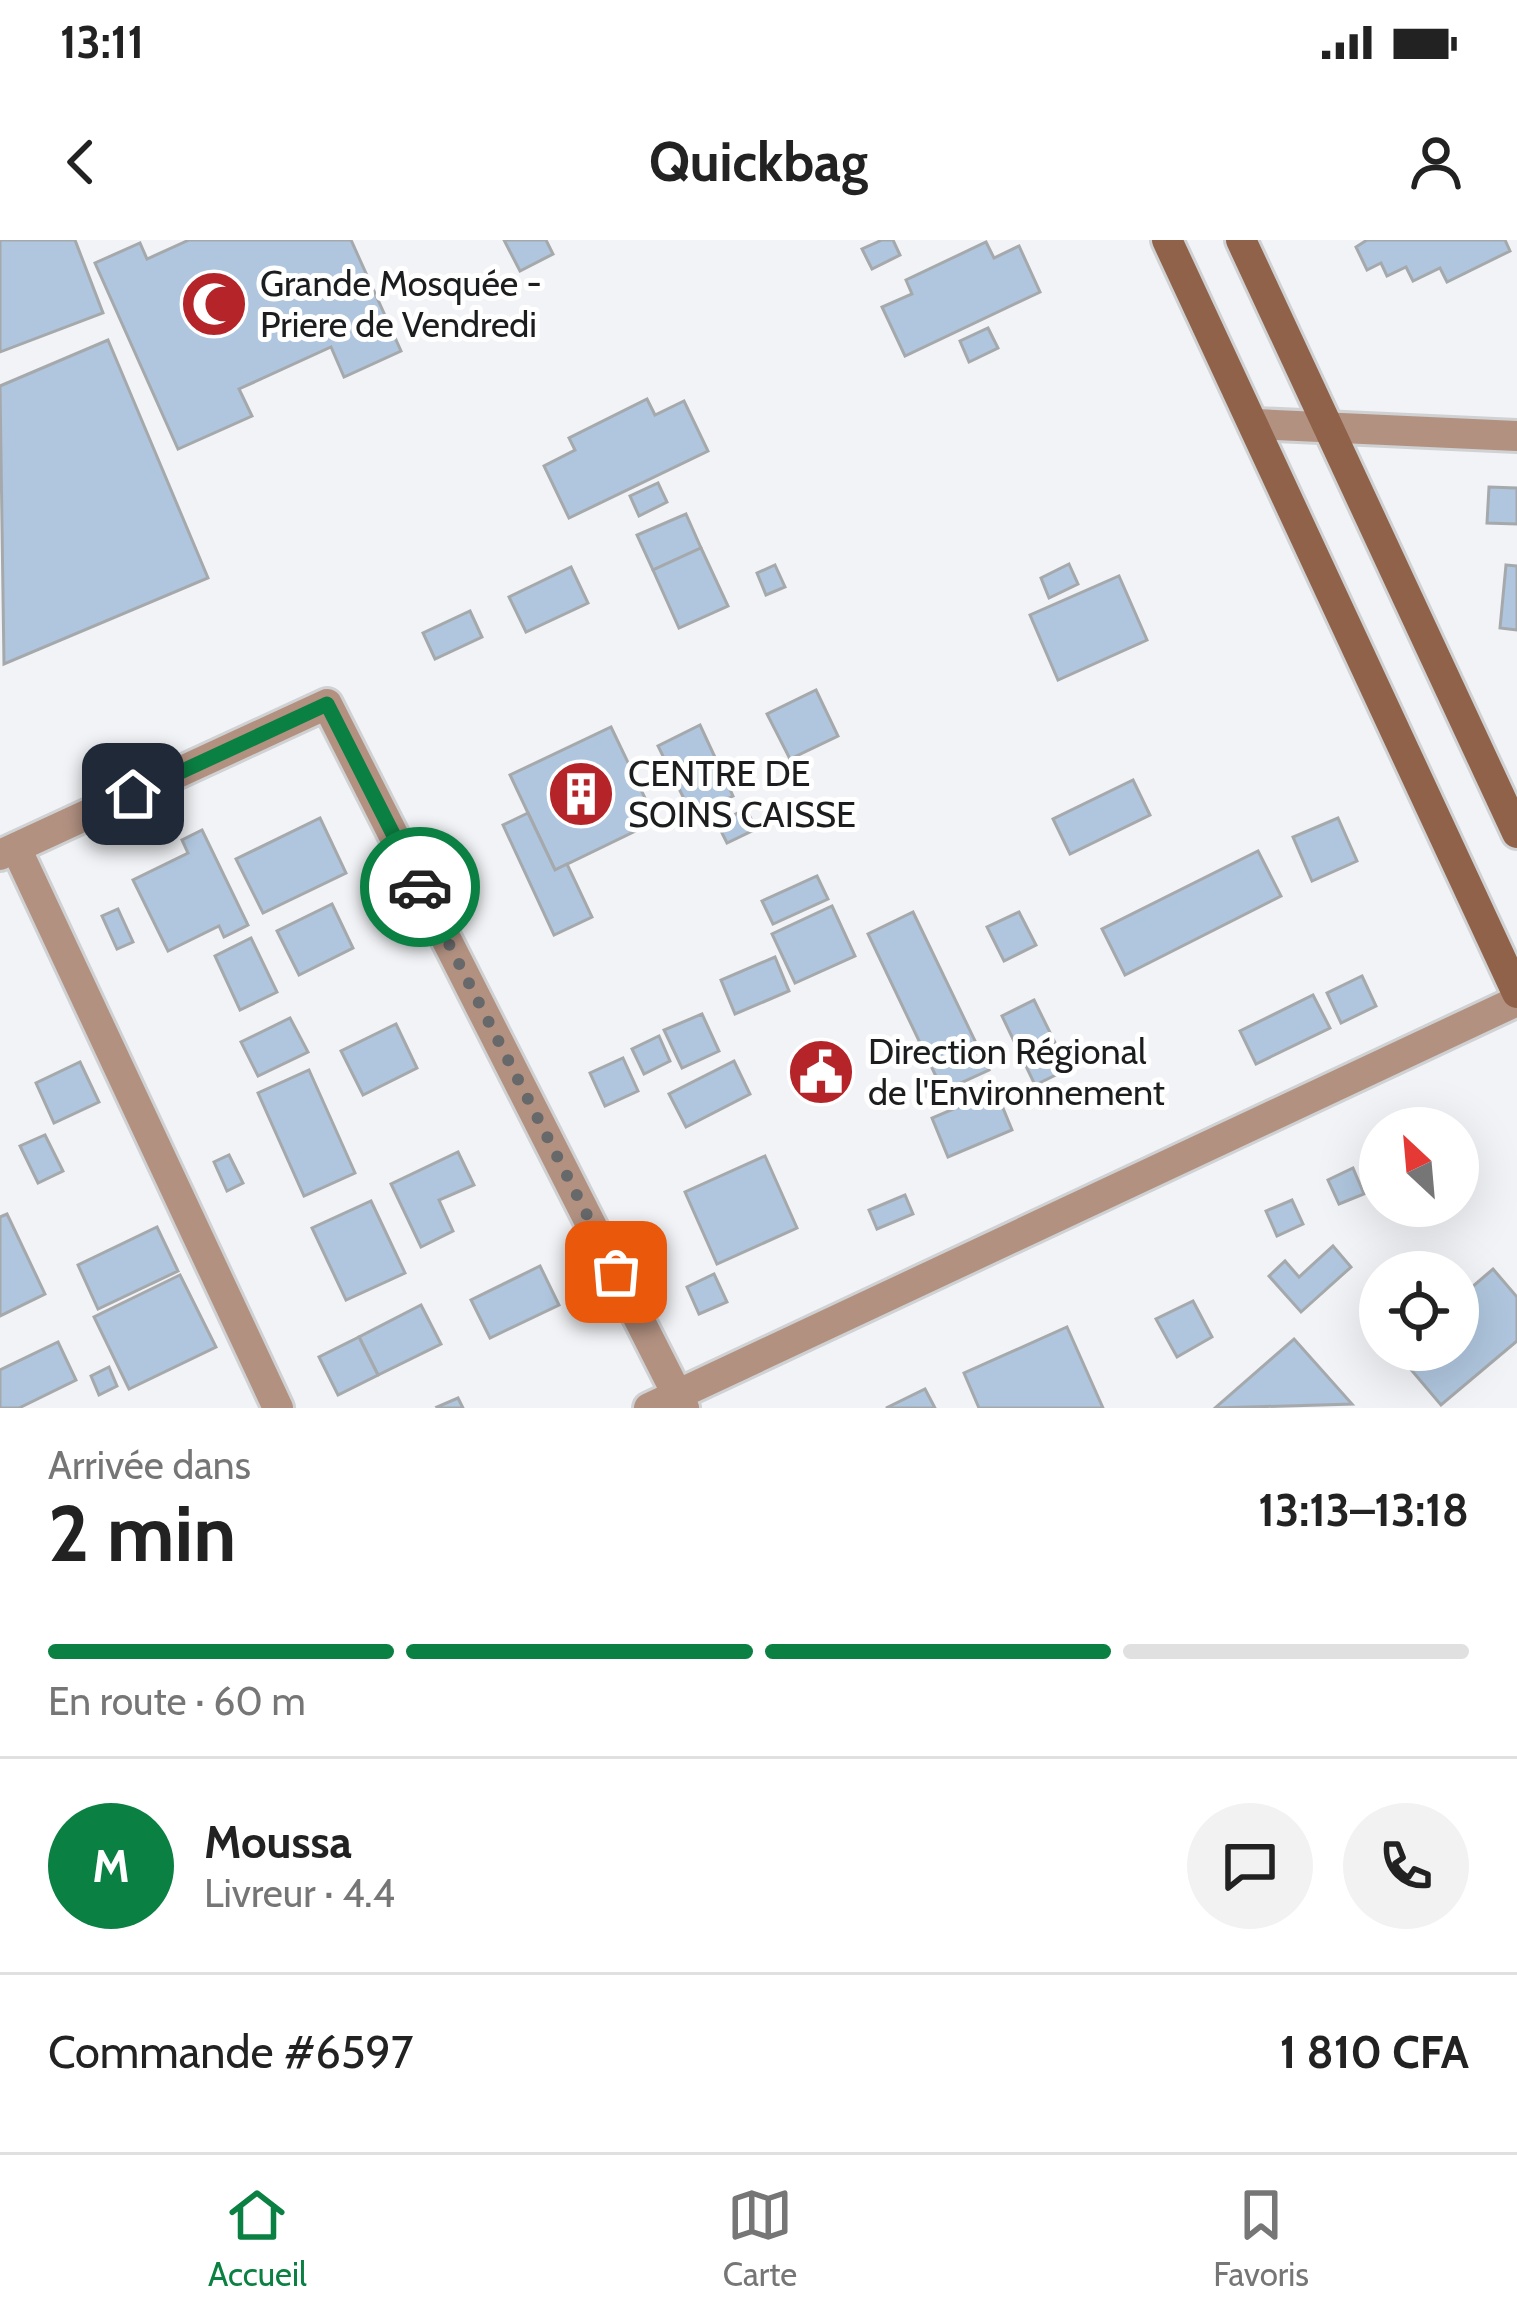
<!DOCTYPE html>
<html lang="fr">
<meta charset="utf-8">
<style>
:root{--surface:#fff;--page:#f2f2f2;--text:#222;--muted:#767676;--line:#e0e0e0;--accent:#0b8043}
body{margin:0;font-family:Cabin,sans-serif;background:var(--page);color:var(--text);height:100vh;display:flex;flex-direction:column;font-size:45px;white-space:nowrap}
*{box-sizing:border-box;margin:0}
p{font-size:39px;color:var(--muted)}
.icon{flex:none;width:66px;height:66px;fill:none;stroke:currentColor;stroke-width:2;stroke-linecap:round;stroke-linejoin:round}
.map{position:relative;height:1168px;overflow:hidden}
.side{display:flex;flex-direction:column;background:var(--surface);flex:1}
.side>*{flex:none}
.needle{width:78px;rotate:334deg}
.buttons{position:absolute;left:1359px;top:867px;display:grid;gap:24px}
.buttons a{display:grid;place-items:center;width:120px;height:120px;border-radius:50%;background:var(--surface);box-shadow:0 12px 48px #0002;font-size:60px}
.pin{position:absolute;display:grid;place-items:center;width:102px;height:102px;color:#fff;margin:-51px;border-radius:24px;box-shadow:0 6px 18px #0006}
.courier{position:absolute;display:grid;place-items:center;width:120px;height:120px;margin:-60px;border:9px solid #0b8043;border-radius:50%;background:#fff;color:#222;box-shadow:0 3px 15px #0007}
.headline em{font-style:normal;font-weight:800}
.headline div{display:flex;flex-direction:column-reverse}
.headline{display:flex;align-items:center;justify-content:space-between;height:204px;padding:0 48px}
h1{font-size:78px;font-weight:800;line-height:90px}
.bar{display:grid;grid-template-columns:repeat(4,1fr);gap:18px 12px;align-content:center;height:144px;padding:0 48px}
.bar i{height:15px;border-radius:9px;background:var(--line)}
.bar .current{background:var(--accent)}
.bar p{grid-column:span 4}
.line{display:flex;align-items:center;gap:30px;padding:0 48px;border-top:3px solid var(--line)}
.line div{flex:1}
.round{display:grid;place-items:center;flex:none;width:126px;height:126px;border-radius:63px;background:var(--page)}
.status{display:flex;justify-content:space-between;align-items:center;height:84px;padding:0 60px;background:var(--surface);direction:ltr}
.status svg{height:33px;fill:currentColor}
header{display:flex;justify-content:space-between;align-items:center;height:156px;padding:0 48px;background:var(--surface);font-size:54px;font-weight:800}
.menu{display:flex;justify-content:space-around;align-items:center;height:168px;border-top:3px solid var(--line);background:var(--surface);font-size:33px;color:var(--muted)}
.menu a{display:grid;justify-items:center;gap:6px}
.menu .current{color:var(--accent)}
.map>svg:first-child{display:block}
</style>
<div class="status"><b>13:11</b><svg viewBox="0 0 49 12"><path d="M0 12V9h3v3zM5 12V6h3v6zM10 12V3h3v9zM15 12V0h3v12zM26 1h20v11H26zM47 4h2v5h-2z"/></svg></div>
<header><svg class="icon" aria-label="back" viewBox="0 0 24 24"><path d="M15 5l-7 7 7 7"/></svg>Quickbag<svg class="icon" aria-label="person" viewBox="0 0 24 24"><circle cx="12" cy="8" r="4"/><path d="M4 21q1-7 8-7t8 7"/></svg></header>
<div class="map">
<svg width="1517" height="1168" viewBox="0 0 1517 1168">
<rect width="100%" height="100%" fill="#f1f3f6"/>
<g fill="#afc6de" stroke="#a6a9ac" stroke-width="3">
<polygon points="0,0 75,0 103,73 0,112"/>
<polygon points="189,0 351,0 401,111 344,137 331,107 239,149 252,176 178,209 95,23 140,3 147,19"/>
<polygon points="504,0 546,0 553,14 520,31"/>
<polygon points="882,0 893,0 900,15 872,29 862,9"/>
<polygon points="1505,0 1510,11 1447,42 1440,28 1413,41 1406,27 1387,36 1381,23 1367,30 1356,7 1367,0"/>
<polygon points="986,2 994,18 1019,6 1040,52 905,116 882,67 912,54 906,40"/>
<polygon points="988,88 998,108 969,122 960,101"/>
<polygon points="108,100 208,338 4,424 0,146"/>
<polygon points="647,159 655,175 684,161 708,211 569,278 544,226 575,210 569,198"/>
<polygon points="658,243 667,262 639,276 630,256"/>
<polygon points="1489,247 1517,248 1517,284 1487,283"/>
<polygon points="686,274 701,308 653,330 637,295"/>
<polygon points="701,308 728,366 679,388 653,330"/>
<polygon points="1069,324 1078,344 1049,358 1041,338"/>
<polygon points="775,325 785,347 766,355 757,333"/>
<polygon points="1506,325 1517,326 1517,390 1500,388"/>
<polygon points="571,327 588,363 526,392 509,357"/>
<polygon points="1119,336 1147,400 1058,440 1030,375"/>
<polygon points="470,371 482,397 435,419 423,393"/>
<polygon points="816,450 838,496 790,519 767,474"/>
<polygon points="700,485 733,556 692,575 658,506"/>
<polygon points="611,487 656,581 555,630 510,535"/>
<polygon points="1133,540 1150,575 1070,614 1053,579"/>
<polygon points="746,569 756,589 727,603 717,583"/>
<polygon points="528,573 555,630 567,624 592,677 554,695 503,585"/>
<polygon points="320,578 346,633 263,673 236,619"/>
<polygon points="1338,578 1357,621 1312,641 1293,597"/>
<polygon points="202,590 248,685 224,697 219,686 168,711 133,640 188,613 182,600"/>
<polygon points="1258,611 1281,656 1125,735 1102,689"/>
<polygon points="817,636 828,659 773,684 762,661"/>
<polygon points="332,664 353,708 299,735 277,691"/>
<polygon points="832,666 855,716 795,743 772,694"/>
<polygon points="118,669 133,702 117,709 102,676"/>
<polygon points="913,672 989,830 943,851 868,694"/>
<polygon points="1019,672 1036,705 1004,721 987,687"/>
<polygon points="251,698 277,752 240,770 215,716"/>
<polygon points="775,717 789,751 735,774 721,740"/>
<polygon points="1362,736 1376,766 1341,783 1327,753"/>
<polygon points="1313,755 1330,788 1256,824 1240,791"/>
<polygon points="1034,760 1068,829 1035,845 1002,776"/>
<polygon points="702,774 719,811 682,828 664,790"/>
<polygon points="290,778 308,812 258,836 241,802"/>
<polygon points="396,784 417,828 363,855 341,811"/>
<polygon points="659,796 670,821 644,834 632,809"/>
<polygon points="623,818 638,851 605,866 590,833"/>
<polygon points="734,821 750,854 686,887 669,854"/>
<polygon points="80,822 99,862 54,883 36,843"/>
<polygon points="309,830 355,933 304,956 258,853"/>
<polygon points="996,851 1012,890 948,917 932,878"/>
<polygon points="45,895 63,931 38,943 20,906"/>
<polygon points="458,912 474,945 439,960 453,991 421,1007 391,944"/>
<polygon points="229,915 243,943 227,951 214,922"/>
<polygon points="765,916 797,988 717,1024 685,952"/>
<polygon points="1353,928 1364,954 1339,964 1328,940"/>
<polygon points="905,955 913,974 877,989 869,970"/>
<polygon points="1292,960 1303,984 1277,996 1266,971"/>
<polygon points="371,961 405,1033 346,1060 312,988"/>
<polygon points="7,974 45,1054 0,1076 0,977"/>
<polygon points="157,987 178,1031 98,1069 78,1025"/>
<polygon points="1333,1006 1351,1027 1301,1072 1269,1036 1285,1021 1299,1037"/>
<polygon points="540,1026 559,1065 490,1098 471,1060"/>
<polygon points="1493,1029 1517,1057 1517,1101 1441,1165 1396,1112 1458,1110 1458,1059"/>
<polygon points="714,1034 727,1062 699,1074 687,1047"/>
<polygon points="180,1035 216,1107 129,1149 94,1077"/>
<polygon points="1193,1061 1212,1097 1177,1117 1156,1079"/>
<polygon points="421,1065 441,1104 378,1135 359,1097"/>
<polygon points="1067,1087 1103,1168 979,1168 964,1133"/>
<polygon points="359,1097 378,1135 338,1155 319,1117"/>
<polygon points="1294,1099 1352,1164 1216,1168 1215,1168"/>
<polygon points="58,1102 76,1140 19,1168 0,1168 0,1130"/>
<polygon points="109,1127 117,1146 99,1155 91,1136"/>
<polygon points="925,1149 935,1168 886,1168"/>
<polygon points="458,1158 463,1168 438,1168 437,1167"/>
</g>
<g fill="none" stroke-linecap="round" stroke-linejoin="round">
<g stroke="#cfd1d3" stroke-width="36">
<g id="street">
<polyline points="1256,184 1517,196"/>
<polyline points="16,608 278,1168"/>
<polyline points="0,615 327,464 684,1168"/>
<polyline points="649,1168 1517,761"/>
</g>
</g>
<g stroke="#cfd1d3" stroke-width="36">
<g id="secondary">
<polyline points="1167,0 1517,753"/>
<polyline points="1241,0 1517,593"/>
</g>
</g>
<use href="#street" stroke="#b29181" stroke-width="30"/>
<use href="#secondary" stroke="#90624a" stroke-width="30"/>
</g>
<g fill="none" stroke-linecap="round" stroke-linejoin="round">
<polyline stroke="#67686a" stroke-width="12" stroke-dasharray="0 21.6" points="420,647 616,1032"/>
<polyline stroke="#0b8043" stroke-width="15" points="133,554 327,464 420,647"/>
</g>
<defs>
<g id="mosque-disc" transform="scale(3.45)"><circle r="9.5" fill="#b52429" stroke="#fff"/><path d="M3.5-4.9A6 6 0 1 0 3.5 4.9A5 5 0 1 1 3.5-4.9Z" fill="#fff"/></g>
<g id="building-disc" transform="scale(3.45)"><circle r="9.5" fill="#b52429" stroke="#fff"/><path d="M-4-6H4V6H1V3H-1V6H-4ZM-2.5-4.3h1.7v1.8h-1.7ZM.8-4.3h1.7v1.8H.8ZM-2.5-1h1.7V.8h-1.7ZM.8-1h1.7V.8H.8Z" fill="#fff"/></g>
<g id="civic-disc" transform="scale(3.45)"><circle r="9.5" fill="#b52429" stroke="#fff"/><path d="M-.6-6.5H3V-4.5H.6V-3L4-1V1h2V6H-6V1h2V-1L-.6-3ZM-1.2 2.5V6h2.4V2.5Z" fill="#fff"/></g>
</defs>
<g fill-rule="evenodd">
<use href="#mosque-disc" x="214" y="64"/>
<use href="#building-disc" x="581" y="554"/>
<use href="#civic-disc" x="821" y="832"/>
</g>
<g text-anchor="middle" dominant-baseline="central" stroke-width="10" stroke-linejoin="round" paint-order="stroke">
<g font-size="36" fill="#1c1d1e" stroke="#fff" text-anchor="start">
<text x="260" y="43">Grande Mosquée -<tspan x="260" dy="41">Priere de Vendredi</tspan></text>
<text x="628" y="533">CENTRE DE<tspan x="628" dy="41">SOINS CAISSE</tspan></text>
<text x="868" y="811">Direction Régional<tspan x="868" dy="41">de l'Environnement</tspan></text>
</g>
</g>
</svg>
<div class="buttons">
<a><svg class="needle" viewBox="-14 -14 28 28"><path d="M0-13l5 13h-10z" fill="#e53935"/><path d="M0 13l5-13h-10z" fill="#767676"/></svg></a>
<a><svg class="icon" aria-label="locate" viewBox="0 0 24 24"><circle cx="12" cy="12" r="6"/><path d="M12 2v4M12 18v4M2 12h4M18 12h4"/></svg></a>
</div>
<div class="pin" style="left:616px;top:1032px;background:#ea580c"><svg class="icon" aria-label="bag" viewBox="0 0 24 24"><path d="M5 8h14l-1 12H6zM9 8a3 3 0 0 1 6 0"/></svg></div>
<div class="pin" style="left:133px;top:554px;background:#1f2937"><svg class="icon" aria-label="home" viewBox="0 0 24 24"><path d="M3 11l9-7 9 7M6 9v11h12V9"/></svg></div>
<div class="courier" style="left:420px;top:647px"><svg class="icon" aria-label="car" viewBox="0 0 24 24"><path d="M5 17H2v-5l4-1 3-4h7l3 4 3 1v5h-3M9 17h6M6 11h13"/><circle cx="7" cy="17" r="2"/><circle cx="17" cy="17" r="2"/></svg></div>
</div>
<section class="side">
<div class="headline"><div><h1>2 min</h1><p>Arrivée dans</p></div><em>13:13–13:18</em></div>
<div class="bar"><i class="current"></i><i class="current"></i><i class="current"></i><i></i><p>En route · 60 m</p></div>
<div class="line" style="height:216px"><b class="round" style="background:var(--accent);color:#fff">M</b><div><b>Moussa</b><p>Livreur · 4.4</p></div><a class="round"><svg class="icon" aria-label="chat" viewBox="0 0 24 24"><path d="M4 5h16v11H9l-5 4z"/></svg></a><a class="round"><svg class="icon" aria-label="phone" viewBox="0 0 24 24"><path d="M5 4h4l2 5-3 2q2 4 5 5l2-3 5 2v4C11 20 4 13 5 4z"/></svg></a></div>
<div class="line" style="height:156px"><div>Commande #6597</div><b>1 810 CFA</b></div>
</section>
<nav class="menu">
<a class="current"><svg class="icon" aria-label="home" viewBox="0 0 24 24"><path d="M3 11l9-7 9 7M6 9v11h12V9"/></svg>Accueil</a>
<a><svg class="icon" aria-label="map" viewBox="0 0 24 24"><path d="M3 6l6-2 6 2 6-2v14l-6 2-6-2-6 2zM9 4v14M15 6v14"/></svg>Carte</a>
<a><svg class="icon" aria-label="saved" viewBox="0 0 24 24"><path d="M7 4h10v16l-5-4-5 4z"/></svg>Favoris</a>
</nav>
